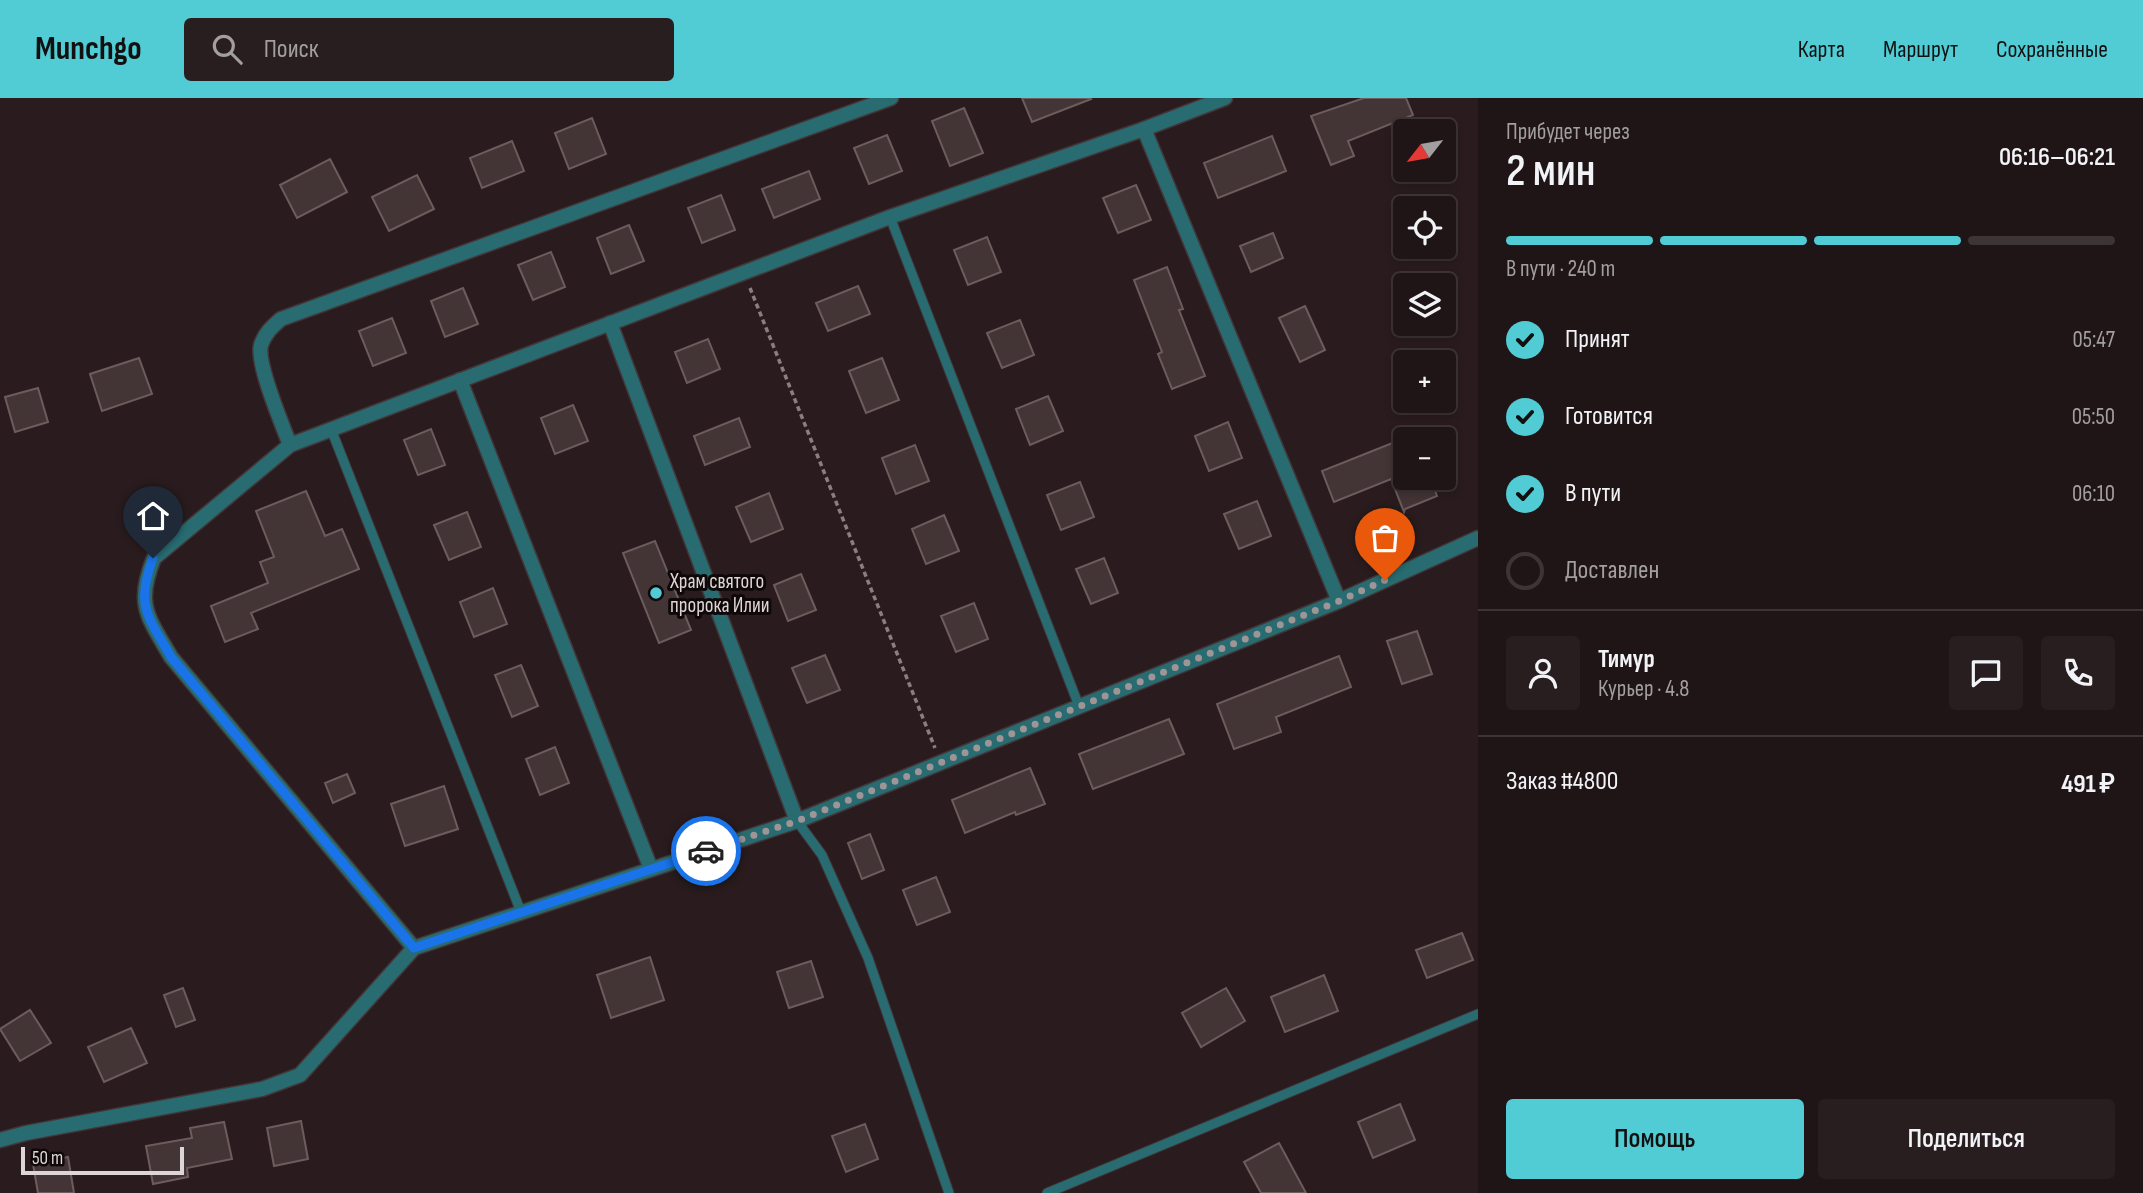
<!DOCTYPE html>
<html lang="ru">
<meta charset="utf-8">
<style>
:root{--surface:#201516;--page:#281e1f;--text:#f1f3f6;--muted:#a29fa1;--line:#3d3435;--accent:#51ccd4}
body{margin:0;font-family:"Sofia Sans Condensed",sans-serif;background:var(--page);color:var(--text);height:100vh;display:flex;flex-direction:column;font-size:26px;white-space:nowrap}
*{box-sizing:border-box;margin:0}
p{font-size:23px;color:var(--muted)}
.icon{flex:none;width:38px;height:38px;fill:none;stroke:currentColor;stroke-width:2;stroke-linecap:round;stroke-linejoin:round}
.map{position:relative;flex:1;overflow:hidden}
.drawer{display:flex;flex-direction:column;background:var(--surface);width:665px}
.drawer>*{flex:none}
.needle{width:46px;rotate:239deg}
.controls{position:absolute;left:1393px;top:21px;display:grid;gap:14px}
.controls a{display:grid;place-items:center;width:63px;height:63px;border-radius:7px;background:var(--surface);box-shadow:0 4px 10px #0003,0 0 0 2px var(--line);font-size:35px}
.scale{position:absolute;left:21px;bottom:18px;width:163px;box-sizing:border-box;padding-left:7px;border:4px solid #ded5d6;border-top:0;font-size:19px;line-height:24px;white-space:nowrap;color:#ded5d6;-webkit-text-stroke:5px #0e0809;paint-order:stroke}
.pin{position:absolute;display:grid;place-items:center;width:60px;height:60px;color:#fff;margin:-72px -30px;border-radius:50% 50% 50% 0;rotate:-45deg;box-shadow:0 0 7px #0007}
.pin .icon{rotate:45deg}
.courier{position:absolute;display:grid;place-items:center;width:70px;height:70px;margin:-35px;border:5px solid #1a73e8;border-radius:50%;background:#fff;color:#222;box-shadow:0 2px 9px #0007}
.overview em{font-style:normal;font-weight:600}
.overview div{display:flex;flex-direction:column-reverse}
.overview{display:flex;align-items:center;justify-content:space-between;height:119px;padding:0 28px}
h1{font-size:46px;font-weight:600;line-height:52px}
.bar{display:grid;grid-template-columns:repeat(4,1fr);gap:10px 7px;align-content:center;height:84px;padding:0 28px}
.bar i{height:9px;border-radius:5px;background:var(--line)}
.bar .selected{background:var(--accent)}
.bar p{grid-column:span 4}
.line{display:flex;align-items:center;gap:18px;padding:0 28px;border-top:2px solid var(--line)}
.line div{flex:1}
.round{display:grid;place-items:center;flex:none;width:74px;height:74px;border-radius:7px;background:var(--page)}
ol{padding:0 28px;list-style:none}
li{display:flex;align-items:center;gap:21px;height:77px}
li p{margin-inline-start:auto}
li .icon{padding:7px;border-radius:50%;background:var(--accent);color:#111;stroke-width:4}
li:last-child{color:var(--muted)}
li i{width:38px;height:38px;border:4px solid var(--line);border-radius:50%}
.primary-button{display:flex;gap:14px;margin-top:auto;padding:14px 28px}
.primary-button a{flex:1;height:80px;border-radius:7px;background:var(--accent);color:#111;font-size:28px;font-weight:600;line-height:80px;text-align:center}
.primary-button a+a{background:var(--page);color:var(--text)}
header{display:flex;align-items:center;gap:42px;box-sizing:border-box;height:98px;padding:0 35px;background:var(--accent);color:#111}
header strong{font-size:33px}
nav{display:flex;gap:38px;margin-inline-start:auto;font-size:24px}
.search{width:490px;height:63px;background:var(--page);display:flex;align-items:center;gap:18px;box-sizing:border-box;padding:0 24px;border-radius:7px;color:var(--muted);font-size:26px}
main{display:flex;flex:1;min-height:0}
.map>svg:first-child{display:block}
</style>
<header>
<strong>Munchgo</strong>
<div class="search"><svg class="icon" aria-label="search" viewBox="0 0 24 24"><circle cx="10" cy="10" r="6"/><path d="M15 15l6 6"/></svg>Поиск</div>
<nav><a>Карта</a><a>Маршрут</a><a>Сохранённые</a></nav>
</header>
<main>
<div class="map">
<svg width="1478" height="1095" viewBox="0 0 1478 1095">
<rect width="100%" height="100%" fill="#2a1c1e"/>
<g fill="#433435" stroke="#6d5c5e" stroke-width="2">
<polygon points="1022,0 1090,0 1091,1 1032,24"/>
<polygon points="1364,0 1406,0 1413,17 1348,43 1354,58 1331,67 1311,18"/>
<polygon points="964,10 983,55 950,68 932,23"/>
<polygon points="592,20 606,56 569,71 555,35"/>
<polygon points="887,37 902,73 869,86 854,50"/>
<polygon points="1272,38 1286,73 1218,100 1204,65"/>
<polygon points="512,43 524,73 482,90 470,60"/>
<polygon points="330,61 347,94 297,120 280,87"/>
<polygon points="809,73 820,101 774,120 762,91"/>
<polygon points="417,77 434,111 389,133 372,99"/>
<polygon points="1136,87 1151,122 1118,135 1103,100"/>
<polygon points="721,97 735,132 702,145 688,110"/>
<polygon points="629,127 644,163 611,176 597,140"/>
<polygon points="1273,135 1283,160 1251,174 1240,148"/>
<polygon points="987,139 1001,174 968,187 954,152"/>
<polygon points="551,154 565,189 533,202 518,167"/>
<polygon points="1167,169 1183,211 1179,212 1205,278 1172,291 1158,256 1162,254 1134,182"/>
<polygon points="858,188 870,216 828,233 816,205"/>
<polygon points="463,190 478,226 445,239 431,203"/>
<polygon points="1305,208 1325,252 1300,264 1279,220"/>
<polygon points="392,220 406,255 373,268 359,233"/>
<polygon points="1020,222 1034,257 1002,270 987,235"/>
<polygon points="708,241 720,271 687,285 675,254"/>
<polygon points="139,260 152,296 102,313 90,276"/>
<polygon points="882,260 899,302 866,315 849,273"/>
<polygon points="38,290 48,324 15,334 5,299"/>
<polygon points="1048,298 1063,333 1030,347 1016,311"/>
<polygon points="573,307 588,343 555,356 541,320"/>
<polygon points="739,320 750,349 705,367 694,338"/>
<polygon points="1228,324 1242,360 1209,373 1195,338"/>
<polygon points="431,331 445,367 418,377 404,342"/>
<polygon points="1405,340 1405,380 1430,380 1437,398 1405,411 1404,414 1391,381 1334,404 1322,373"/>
<polygon points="915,347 929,383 896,396 882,360"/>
<polygon points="1080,384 1094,419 1061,432 1047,397"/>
<polygon points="306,393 325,438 342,431 359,471 251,515 258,531 225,544 211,508 268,485 260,464 274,459 256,413"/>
<polygon points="769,395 783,431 751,444 736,409"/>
<polygon points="1257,403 1271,438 1239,451 1224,416"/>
<polygon points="467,414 481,449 449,462 434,427"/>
<polygon points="944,417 959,453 926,466 912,431"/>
<polygon points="655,443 691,532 659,545 623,455"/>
<polygon points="1104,460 1118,495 1091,506 1076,471"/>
<polygon points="801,476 816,512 788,523 774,487"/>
<polygon points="493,490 507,526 474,539 460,504"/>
<polygon points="974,505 988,541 956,554 941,518"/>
<polygon points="1417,533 1432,576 1402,586 1387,543"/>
<polygon points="825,557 840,592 807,605 792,570"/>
<polygon points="1339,558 1351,589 1276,619 1281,634 1234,651 1217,606"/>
<polygon points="521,567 538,608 512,619 495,577"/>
<polygon points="1169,621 1184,656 1093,691 1079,656"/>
<polygon points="555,649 569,685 540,697 526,661"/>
<polygon points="1030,670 1045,706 1016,717 1015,714 965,735 952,702"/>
<polygon points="347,676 355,695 333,705 325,685"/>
<polygon points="444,688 458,731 405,748 391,706"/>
<polygon points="870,736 884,772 862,781 848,745"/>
<polygon points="936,779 950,814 917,827 903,792"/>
<polygon points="1462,835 1473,862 1427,880 1416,852"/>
<polygon points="650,859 664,902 611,920 597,877"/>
<polygon points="811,863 823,899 789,910 777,874"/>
<polygon points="1324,877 1338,913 1285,934 1271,899"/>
<polygon points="183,890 195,922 176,929 164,897"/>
<polygon points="1226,890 1245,923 1201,949 1182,915"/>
<polygon points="30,912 51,945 20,963 0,931"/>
<polygon points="131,930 147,965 104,984 88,949"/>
<polygon points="1400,1006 1415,1042 1373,1060 1358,1024"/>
<polygon points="301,1023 308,1061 274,1068 267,1030"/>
<polygon points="224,1024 232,1061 187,1070 188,1079 153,1086 146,1048 192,1040 190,1030"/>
<polygon points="865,1026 878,1061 846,1074 832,1038"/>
<polygon points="1279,1045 1306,1095 1261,1095 1250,1075 1244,1064"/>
<polygon points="68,1059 74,1095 38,1095 33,1066"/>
</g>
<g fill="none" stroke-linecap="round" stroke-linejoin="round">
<g stroke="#433638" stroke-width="11">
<g id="service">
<polyline points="890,119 1079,608"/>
<polyline points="331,331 521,814"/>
<polyline points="797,723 822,757 868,860 949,1095"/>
<polyline points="1047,1095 1478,916"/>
</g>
</g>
<g stroke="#433638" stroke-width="17">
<g id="minor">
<polyline points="1144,31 1339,503"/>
<polyline points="610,225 797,723"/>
<polyline points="460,282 651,771"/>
<path d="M290,347C282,326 256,265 261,247C265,235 272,229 281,221L891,0"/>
<path d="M414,850L171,559C148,519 135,507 154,460L290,347L890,119L1144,31L1225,0"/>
<polyline points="0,1042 26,1035 262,991 300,977 414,850 797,723 1339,503 1478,440"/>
</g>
</g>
<polyline stroke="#8a7e80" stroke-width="3.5" stroke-dasharray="5 3.5" stroke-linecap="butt" points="750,190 935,650"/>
<use href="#service" stroke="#286c71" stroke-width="9"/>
<use href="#minor" stroke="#286c71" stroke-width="14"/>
</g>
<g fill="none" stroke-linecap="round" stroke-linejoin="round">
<polyline stroke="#9f9496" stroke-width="7" stroke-dasharray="0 12.6" points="706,753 797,723 1339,503 1385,482"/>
<path stroke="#1a73e8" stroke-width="9" d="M153,460C135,508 148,518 171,559L414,850L706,753"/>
</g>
<circle fill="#51ccd4" stroke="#0e0809" stroke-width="2.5" cx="656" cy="495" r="7"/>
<g text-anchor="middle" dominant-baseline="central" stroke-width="6" stroke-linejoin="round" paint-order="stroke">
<g font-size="21" fill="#ded5d6" stroke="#0e0809" text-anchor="start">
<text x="670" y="483">Храм святого<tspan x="670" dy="24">пророка Илии</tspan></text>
</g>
</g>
</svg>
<div class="controls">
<a><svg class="needle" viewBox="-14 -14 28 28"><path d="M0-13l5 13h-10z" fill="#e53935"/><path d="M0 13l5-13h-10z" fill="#a29fa1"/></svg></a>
<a><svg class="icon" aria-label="locate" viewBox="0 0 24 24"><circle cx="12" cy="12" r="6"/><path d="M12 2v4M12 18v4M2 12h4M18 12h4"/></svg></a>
<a><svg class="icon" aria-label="layers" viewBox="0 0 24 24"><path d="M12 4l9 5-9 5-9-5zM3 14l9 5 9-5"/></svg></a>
<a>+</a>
<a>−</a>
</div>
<div class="scale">50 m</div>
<div class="pin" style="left:1385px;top:482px;background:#ea580c"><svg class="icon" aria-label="bag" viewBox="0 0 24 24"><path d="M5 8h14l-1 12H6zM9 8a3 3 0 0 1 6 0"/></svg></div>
<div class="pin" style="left:153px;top:460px;background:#1f2937"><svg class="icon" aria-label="home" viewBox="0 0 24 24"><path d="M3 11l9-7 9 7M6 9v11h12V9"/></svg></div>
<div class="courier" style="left:706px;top:753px"><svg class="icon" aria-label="car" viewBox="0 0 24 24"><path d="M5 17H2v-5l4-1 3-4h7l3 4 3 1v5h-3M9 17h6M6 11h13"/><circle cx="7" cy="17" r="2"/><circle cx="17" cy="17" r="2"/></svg></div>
</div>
<section class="drawer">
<div class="overview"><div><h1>2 мин</h1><p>Прибудет через</p></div><em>06:16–06:21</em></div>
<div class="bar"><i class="selected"></i><i class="selected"></i><i class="selected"></i><i></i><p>В пути · 240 m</p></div>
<ol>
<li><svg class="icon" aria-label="check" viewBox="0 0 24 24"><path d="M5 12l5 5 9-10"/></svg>Принят<p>05:47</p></li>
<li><svg class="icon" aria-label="check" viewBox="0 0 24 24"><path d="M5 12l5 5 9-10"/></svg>Готовится<p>05:50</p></li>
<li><svg class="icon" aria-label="check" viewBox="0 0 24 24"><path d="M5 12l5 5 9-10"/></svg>В пути<p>06:10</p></li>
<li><i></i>Доставлен</li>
</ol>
<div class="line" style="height:126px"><a class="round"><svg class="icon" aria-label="person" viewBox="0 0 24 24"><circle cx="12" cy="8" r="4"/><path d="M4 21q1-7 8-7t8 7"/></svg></a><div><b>Тимур</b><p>Курьер · 4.8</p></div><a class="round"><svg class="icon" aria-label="chat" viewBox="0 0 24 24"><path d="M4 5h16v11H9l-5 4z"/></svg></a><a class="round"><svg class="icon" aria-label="phone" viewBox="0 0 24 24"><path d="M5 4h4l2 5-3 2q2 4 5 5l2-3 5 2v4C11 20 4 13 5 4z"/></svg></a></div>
<div class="line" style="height:91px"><div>Заказ #4800</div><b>491 ₽</b></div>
<div class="primary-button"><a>Помощь</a><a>Поделиться</a></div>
</section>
</main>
